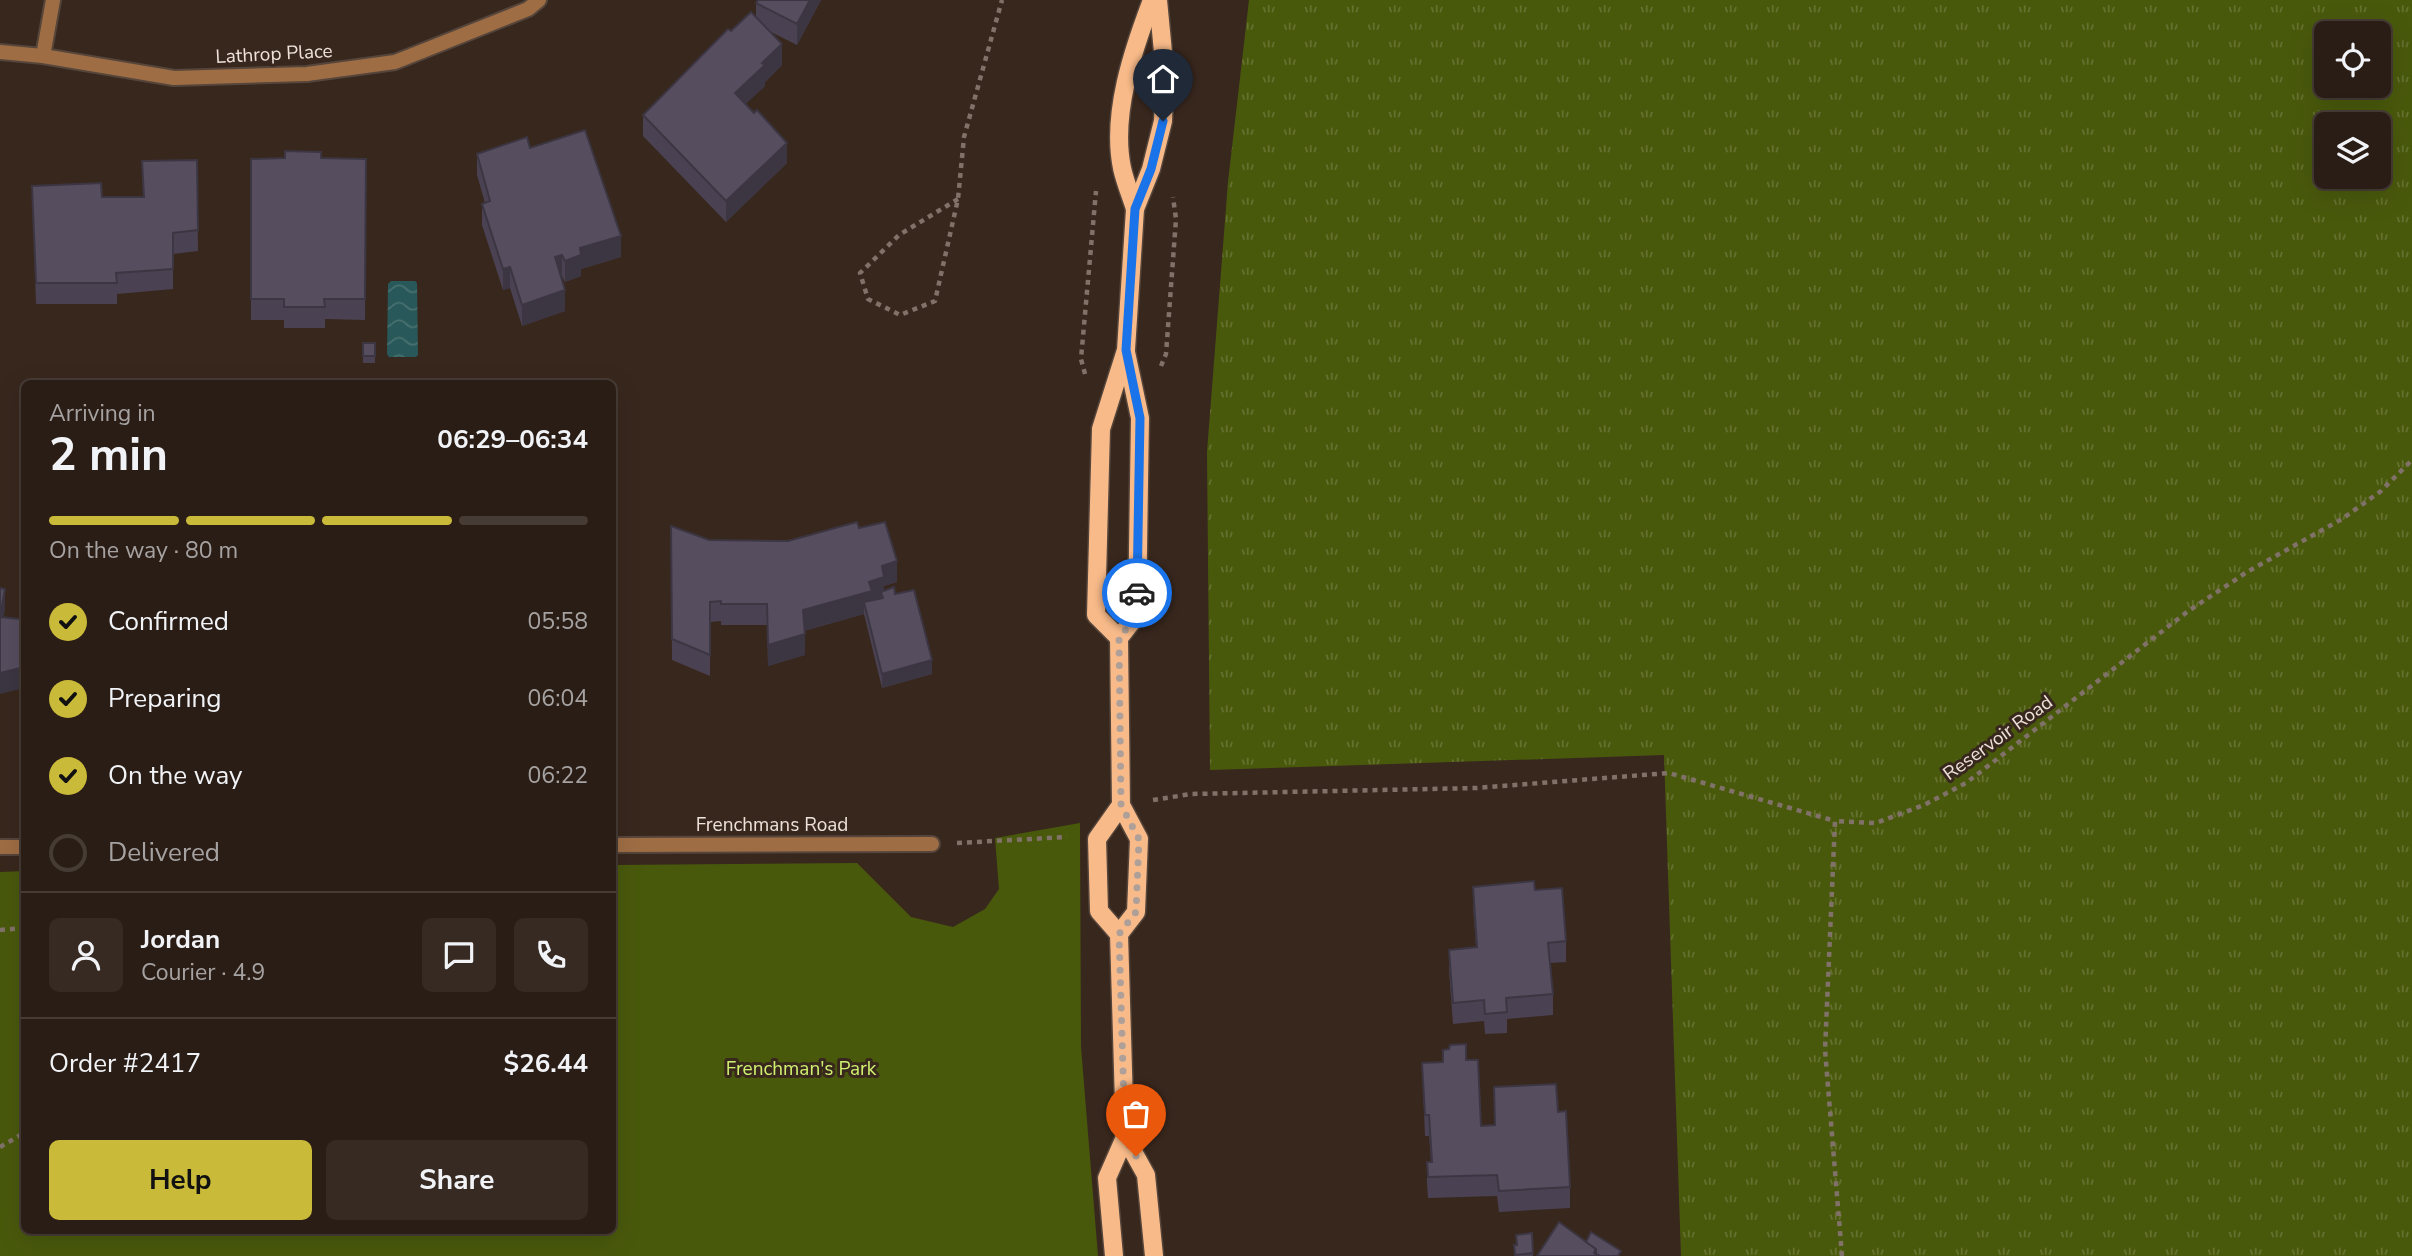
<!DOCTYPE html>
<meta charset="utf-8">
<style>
:root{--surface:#2a1d16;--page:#362a23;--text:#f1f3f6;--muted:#a5a2a1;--line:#463b35;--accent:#caba39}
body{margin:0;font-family:"Nunito Sans",sans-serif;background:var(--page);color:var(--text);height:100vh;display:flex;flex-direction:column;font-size:26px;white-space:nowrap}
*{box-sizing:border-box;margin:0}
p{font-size:23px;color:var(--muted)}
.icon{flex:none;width:38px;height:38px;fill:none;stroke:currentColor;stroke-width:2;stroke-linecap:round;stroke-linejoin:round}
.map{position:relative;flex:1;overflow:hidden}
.side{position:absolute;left:21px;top:380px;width:595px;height:854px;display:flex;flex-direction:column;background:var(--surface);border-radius:10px;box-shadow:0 7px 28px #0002,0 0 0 2px var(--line)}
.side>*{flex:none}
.buttons{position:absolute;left:2314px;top:21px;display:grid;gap:14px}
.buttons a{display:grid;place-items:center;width:77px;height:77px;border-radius:10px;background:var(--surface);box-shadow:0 7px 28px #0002,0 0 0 2px var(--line);font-size:35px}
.pin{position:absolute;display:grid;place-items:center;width:60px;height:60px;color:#fff;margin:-72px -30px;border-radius:50% 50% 50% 0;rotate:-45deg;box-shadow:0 0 7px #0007}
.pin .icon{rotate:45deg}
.courier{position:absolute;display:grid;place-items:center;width:70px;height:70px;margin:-35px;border:5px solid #1a73e8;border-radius:50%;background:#fff;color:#222;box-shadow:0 2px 9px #0007}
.overview em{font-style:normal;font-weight:700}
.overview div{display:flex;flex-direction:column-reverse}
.overview{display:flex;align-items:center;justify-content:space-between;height:119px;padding:0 28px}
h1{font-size:46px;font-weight:700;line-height:52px}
.bar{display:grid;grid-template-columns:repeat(4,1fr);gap:10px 7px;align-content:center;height:84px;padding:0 28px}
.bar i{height:9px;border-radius:5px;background:var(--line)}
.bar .current{background:var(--accent)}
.bar p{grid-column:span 4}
.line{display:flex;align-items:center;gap:18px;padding:0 28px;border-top:2px solid var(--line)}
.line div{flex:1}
.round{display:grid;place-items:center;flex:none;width:74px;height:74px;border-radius:10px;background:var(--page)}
ol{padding:0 28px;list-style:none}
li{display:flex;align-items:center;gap:21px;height:77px}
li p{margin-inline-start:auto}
li .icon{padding:7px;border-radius:50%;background:var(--accent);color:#111;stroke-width:4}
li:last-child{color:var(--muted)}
li i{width:38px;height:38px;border:4px solid var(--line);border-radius:50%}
.action{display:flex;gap:14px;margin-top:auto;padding:14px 28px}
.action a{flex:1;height:80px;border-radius:10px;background:var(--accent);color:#111;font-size:28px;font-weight:700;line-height:80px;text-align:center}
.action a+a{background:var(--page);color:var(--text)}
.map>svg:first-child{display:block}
</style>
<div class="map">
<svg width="2412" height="1256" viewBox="0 0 2412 1256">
<defs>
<pattern id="grass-tufts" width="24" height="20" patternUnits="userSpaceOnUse" patternTransform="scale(1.75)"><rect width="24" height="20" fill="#49590c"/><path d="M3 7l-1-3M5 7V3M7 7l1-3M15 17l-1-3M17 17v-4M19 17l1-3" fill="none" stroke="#64712f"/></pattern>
<pattern id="water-waves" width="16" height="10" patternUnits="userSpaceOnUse" patternTransform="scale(1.75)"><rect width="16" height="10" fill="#285859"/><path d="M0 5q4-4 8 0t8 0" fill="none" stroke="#487070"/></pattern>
</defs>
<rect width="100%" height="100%" fill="#38271d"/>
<path fill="url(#grass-tufts)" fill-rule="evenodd" d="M1249,0H2412V1256H1681L1664,755L1210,770L1207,452L1228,182ZM2326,33H2378V86H2326ZM2326,124H2378V177H2326Z"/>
<polygon fill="#49590c" points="1080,823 1081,1047 1098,1256 0,1256 0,872 24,871 24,1230 612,1230 613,865 857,863 911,917 953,927 985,909 999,889 995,838"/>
<polygon fill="url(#water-waves)" points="391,281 415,281 417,283 418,355 416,357 389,357 387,354 388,284"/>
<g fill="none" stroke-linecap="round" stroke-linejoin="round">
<g stroke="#55453b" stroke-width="18">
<g id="street">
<polyline points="0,52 43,56 174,78 307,74 395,62 528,9 539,0"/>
<polyline points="43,56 53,0"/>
<polyline points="612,845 932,844"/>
<polyline points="0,847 24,847"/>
</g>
</g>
<g stroke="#55453b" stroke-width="21">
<g id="primary">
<path d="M1135,209C1131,196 1125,182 1122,168C1111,114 1133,50 1152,0"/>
<polyline points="1119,638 1096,615 1101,429 1126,350 1135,209 1151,169 1163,121 1165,73 1158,0"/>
<polyline points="1119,934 1136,912 1139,839 1121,805 1119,638 1137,615 1140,418 1126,352"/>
<polyline points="1125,1137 1146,1175 1154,1256"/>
<polyline points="1114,1256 1107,1178 1125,1137 1119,934 1099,911 1097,839 1121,805"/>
</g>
</g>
<g stroke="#817269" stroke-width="4.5" stroke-dasharray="5 5" stroke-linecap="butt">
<polyline points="958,199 899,235 860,273 868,299 900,315 935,301 958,199 964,137 1002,0"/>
<polyline points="1161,366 1166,354 1176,219 1173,197"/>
<polyline points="1085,374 1081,359 1096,191"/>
<polyline points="1153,800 1191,794 1476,788 1669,773 1835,821"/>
<polyline points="957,843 1067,837"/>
<polyline points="0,930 24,928"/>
<polyline points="0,1147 24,1133"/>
<polyline points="1842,1256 1825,1050 1835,821 1876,823 1924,805 1966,783 2187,612 2247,572 2342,519 2381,491 2412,460"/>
</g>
<use href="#street" stroke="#9f6d44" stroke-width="14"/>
<use href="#primary" stroke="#f8ba89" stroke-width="18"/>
</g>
<g fill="#4a4252">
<polygon points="821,0 797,45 769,31 782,65 765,82 765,86 745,104 787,163 726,222 643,136 643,115 731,31 756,17 756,3"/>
<polygon points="530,148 621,257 581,269 581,276 565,282 562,276 561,276 565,311 522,326 510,288 503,290 482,225 482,204 485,203 477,175 477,154"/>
<polygon points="251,159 366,159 365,320 325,319 325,328 284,328 284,320 251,320"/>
<polygon points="197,160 198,251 173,254 173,289 117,294 117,304 36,304 32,186 102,197 143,197 142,161"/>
<rect x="363" y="343" width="12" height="20"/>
<polygon points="671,526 709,540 788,541 859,528 897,582 884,586 884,591 895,594 932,674 882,688 864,614 804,631 805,655 768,666 767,625 721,625 721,621 710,622 710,676 672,660"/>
<polygon points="1473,887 1535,890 1566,941 1566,962 1550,963 1553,994 1553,1015 1507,1019 1507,1033 1485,1034 1484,1021 1453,1024 1449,971 1449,950 1476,947 1473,907"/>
<polygon points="1466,1060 1481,1126 1494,1125 1494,1087 1558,1112 1570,1187 1570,1208 1499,1212 1497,1196 1428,1198 1427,1183 1427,1162 1431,1162 1429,1136 1425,1136 1422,1063"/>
<polygon points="1532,1233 1533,1256 1514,1256 1514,1245 1516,1245 1516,1235"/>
</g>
<g fill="#3c3642">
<polygon points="810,0 821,0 797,45 797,24"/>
<polygon points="782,44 782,65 765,82 765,86 735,114 735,93 762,63"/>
<polygon points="787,143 787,163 726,222 726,201"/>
<polygon points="621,236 621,257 581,269 581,276 565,282 565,261 580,248"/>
<polygon points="562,255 562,276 555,278 555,257"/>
<polygon points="510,267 510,288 503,290 503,269"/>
<polygon points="565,290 565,311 522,326 522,305"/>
<polygon points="897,561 897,582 884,586 884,598 881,592 881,599 864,602 864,614 803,631 803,610 869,582 882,566"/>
<polygon points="5,589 5,610 0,637 0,617"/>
<polygon points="805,634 805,655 768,666 768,645"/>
<polygon points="932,660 932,674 882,688 882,674"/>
<polygon points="24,667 24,688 0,694 0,673"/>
</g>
<g fill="#564d5f" stroke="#3c3642" stroke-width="2">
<polygon points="758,0 810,0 797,24 756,3"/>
<polygon points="751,12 782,44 762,63 765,65 735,93 754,113 757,110 787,143 726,201 643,115 728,29 731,31"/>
<polygon points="585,130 621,236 580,248 581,255 565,261 562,255 555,257 565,290 522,305 510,267 503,269 482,204 490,201 477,154 527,137 530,148"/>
<polygon points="285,151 321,152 321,158 366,159 365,299 324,299 325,307 284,307 284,299 251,299 251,159 285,158"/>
<polygon points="197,160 198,230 173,233 173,269 116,273 117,283 36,283 32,186 101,183 102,197 144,197 142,161"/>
<rect x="363" y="343" width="12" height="13"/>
<polygon points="857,522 859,528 885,522 897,561 882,566 884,577 869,582 872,591 803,610 805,634 768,645 767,604 721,604 721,601 710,602 710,655 672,639 671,526 709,540 788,541"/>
<polygon points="894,587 895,594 914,590 932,660 882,674 864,602 883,598 881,592"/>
<polygon points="0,588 5,589 0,617 20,619 24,641 24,667 0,673"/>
<polygon points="1534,881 1535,890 1562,888 1566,941 1548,943 1553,994 1506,998 1507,1012 1485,1014 1484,1000 1453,1003 1449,950 1477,947 1473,887"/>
<polygon points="1466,1044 1466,1060 1478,1060 1481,1126 1495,1125 1494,1087 1556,1084 1558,1112 1566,1111 1570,1187 1499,1191 1497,1175 1428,1177 1427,1162 1432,1162 1429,1115 1425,1115 1422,1063 1443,1062 1443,1050 1449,1049 1450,1045"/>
<polygon points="1559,1222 1596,1249 1594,1253 1600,1256 1537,1256"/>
<polygon points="1591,1232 1621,1251 1618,1256 1600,1256 1596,1254 1596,1249 1586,1242"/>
<polygon points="1532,1233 1533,1253 1515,1255 1514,1245 1517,1245 1516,1235"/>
</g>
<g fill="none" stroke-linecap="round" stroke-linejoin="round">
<polyline stroke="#aea098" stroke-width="7" stroke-dasharray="0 12.6" points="1136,1156 1125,1138 1119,934 1136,912 1139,839 1121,805 1119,638 1137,615 1137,593"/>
<polyline stroke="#1a73e8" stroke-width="9" points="1137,593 1140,418 1126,350 1135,209 1151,169 1163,121"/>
</g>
<g text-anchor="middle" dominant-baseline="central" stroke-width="6" stroke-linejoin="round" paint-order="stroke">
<g font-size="19" fill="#ede1da" stroke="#38271d">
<text transform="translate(274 54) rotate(-3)">Lathrop Place</text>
<text transform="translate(1998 738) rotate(-36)">Reservoir Road</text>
<text x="772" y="825">Frenchmans Road</text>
</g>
<g font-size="19" fill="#d0f170" stroke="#38271d">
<text x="801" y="1069">Frenchman's Park</text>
</g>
</g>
</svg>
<div class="buttons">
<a><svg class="icon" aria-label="locate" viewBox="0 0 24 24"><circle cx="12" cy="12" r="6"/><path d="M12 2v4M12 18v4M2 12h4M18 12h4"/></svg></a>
<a><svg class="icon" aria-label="layers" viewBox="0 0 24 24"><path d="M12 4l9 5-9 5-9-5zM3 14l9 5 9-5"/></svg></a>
</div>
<div class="pin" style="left:1136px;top:1156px;background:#ea580c"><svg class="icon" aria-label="bag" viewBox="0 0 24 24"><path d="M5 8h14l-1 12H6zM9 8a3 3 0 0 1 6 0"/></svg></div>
<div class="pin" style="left:1163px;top:121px;background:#1f2937"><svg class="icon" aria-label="home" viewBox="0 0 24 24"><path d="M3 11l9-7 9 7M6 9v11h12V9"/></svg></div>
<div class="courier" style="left:1137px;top:593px"><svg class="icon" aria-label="car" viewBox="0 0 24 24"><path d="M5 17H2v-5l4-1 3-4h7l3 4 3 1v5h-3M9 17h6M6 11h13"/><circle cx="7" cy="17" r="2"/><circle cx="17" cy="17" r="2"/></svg></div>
<section class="side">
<div class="overview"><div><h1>2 min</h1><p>Arriving in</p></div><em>06:29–06:34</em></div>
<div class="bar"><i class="current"></i><i class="current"></i><i class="current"></i><i></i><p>On the way · 80 m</p></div>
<ol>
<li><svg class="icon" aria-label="check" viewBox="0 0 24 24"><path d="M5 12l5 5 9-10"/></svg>Confirmed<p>05:58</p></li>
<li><svg class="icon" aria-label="check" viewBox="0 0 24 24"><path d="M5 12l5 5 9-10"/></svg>Preparing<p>06:04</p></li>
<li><svg class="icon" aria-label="check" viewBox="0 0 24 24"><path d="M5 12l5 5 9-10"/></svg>On the way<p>06:22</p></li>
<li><i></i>Delivered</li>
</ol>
<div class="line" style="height:126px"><a class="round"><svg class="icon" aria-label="person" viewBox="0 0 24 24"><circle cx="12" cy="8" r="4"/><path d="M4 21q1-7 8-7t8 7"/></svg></a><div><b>Jordan</b><p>Courier · 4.9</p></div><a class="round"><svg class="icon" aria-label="chat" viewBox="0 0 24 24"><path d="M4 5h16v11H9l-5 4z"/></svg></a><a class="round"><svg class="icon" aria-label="phone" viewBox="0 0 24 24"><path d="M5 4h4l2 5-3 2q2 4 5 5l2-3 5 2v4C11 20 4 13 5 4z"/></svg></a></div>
<div class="line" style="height:91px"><div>Order #2417</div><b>$26.44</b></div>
<div class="action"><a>Help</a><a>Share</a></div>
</section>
</div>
